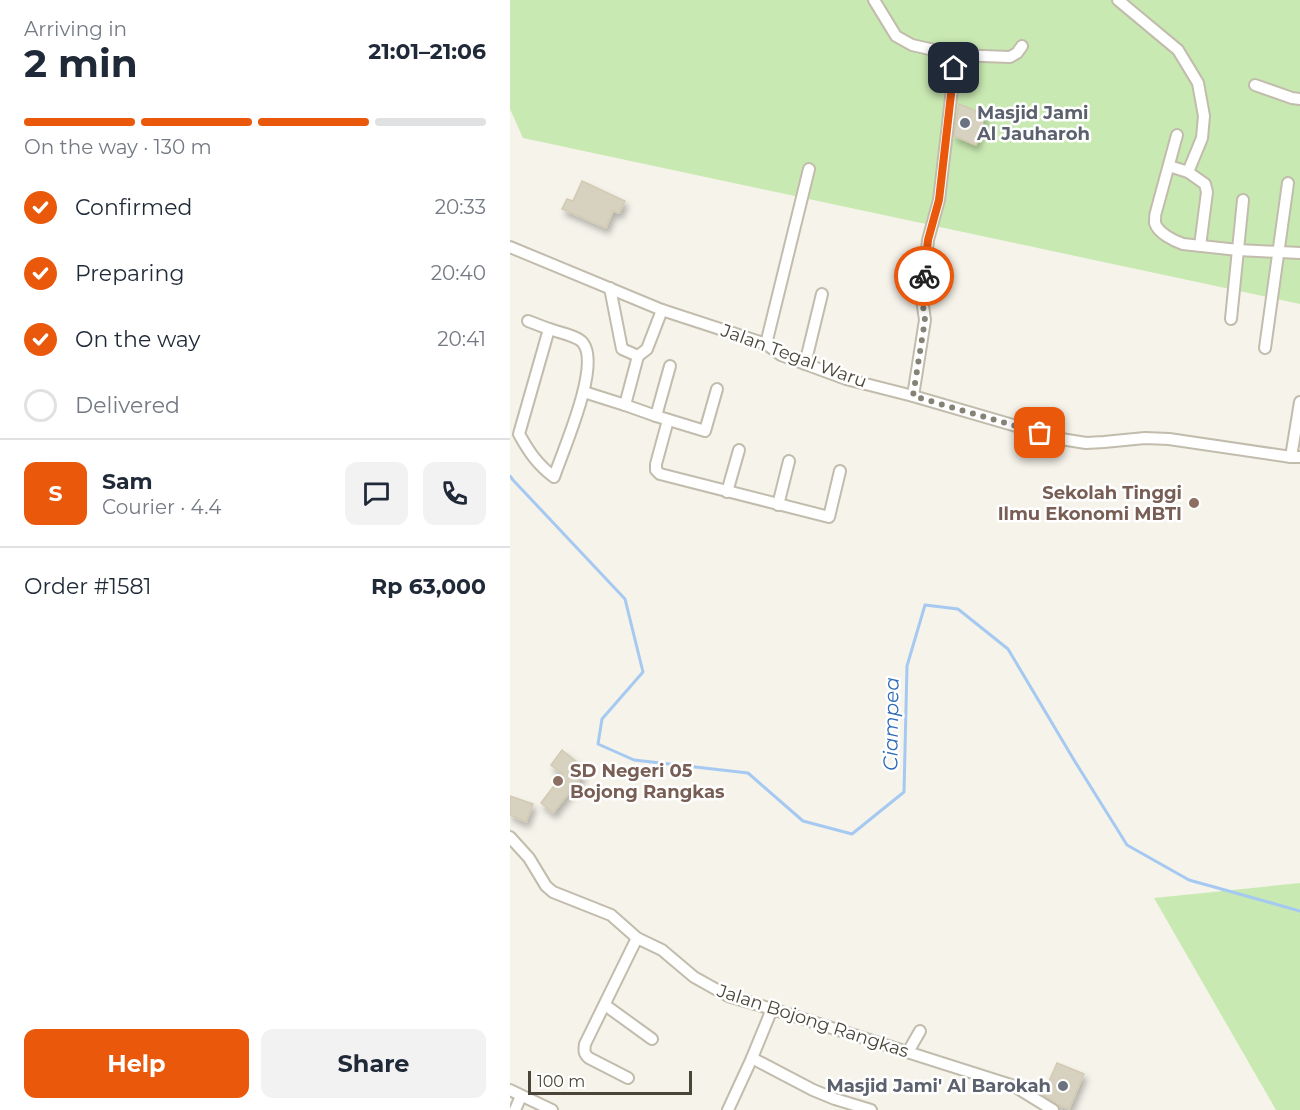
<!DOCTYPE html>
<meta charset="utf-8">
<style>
:root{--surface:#fff;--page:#f2f2f3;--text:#1f2937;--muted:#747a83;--line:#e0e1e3;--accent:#ea580c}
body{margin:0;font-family:Montserrat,sans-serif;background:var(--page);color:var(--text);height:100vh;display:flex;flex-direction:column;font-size:22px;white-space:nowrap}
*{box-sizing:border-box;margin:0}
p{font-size:20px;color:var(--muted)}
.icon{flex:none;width:33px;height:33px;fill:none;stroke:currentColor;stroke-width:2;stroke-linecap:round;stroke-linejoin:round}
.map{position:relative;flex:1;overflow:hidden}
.sheet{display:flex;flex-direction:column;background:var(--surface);width:510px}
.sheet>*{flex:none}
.scale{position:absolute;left:18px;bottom:15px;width:164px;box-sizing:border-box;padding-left:6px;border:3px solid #494538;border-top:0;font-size:16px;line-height:21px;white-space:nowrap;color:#494538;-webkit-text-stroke:4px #fff;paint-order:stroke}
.pin{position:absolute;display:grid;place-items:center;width:51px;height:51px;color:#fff;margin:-26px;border-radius:12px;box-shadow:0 3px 9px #0006}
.courier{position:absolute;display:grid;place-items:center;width:60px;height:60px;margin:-30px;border:4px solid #ea580c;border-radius:50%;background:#fff;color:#222;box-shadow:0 2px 8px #0007}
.headline em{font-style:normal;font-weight:700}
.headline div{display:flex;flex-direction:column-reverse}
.headline{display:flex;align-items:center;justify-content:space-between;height:102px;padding:0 24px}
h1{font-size:39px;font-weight:700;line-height:45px}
.bar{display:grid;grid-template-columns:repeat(4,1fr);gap:9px 6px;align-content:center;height:72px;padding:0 24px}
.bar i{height:8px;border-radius:4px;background:var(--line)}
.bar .on{background:var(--accent)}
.bar p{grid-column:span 4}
.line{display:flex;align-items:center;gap:15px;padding:0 24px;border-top:2px solid var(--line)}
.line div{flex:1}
.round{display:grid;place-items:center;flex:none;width:63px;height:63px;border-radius:12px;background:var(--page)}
ol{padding:0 24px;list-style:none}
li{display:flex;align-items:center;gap:18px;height:66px}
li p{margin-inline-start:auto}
li .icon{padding:6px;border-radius:50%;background:var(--accent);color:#fff;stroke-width:4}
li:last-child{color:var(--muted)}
li i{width:33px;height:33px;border:3px solid var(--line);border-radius:50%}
.button{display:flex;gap:12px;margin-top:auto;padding:12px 24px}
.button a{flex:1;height:69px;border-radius:12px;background:var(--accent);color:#fff;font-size:24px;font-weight:700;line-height:69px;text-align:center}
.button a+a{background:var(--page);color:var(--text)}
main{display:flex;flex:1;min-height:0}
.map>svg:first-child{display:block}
</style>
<main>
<section class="sheet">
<div class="headline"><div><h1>2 min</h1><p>Arriving in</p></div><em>21:01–21:06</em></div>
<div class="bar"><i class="on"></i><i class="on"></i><i class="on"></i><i></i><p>On the way · 130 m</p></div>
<ol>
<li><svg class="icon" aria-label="check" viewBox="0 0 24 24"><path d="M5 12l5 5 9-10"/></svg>Confirmed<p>20:33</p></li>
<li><svg class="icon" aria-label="check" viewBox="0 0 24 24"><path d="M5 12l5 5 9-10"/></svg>Preparing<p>20:40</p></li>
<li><svg class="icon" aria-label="check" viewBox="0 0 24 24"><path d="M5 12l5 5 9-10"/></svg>On the way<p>20:41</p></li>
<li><i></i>Delivered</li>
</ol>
<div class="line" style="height:108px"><b class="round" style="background:var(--accent);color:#fff">S</b><div><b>Sam</b><p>Courier · 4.4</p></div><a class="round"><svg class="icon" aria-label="chat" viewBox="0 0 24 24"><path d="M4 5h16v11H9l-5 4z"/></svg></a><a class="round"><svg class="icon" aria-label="phone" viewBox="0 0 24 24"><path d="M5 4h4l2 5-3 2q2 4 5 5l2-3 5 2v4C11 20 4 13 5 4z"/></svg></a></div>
<div class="line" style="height:78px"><div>Order #1581</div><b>Rp 63,000</b></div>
<div class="button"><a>Help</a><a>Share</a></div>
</section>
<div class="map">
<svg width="790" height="1110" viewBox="0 0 790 1110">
<defs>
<filter id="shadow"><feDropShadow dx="3" dy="5.5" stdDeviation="3" flood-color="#0004"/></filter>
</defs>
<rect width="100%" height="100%" fill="#f5f3ea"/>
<g fill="#c9e9b2">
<polygon points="0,0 790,0 790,304 13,138 0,109"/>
<polygon points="790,883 790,1110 766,1110 644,898"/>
</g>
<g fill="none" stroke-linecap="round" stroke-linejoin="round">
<polyline stroke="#a6c9f2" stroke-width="3" points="0,476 3,480 115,599 133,672 92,719 88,744 124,760 238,773 293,821 342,834 394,792 397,666 415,605 448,609 498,649 564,760 617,845 679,880 790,911"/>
</g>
<g fill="#d7d1bf" stroke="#d2cab2" stroke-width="1.5" filter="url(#shadow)">
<polygon points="449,104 475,115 466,145 444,136"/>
<polygon points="72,181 115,201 109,213 103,211 96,228 52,209 57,199 63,201"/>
<polygon points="52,750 66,761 62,766 73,775 43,813 31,803 53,774 41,765"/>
<polygon points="0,796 23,804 16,822 0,815"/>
<polygon points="547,1063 574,1074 559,1109 548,1105 533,1095"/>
</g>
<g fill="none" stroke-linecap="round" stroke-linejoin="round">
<g stroke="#c1bcac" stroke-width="14">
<g id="street">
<polyline points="364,0 386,36 402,45 446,55 429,200 418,240 412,299 415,320 403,396"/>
<polyline points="608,0 668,50 688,83 694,116 692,138 678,172"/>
<polyline points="446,55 500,57 507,53 512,46"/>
<polyline points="745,85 782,98 790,99"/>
<path d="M667,135L646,212C645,214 645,221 645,223C648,233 664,241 673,244L728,250L790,253"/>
<polyline points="659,166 678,172 695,184 697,192 690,246"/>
<polyline points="0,247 152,310 256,344 271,355 336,379 403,396 551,439 576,443 594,442 635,438 659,439 781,457 790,457"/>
<polyline points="100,288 112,349 128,356 115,405 146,416 195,431 207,389"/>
<polyline points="721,319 733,200"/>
<polyline points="18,321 39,329"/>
<path d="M39,329C48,332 68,336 73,343C91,366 53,450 44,477C27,464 19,452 9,434Z"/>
<polyline points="256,344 299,169"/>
<polyline points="755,348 778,183"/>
<polyline points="128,356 137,349 152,310"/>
<polyline points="295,364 312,294"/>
<polyline points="74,392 115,405"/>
<polyline points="146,416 160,366"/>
<polyline points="158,420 146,464 146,470 150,474 319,517 330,471"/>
<polyline points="781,457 790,402"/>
<polyline points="217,492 229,450"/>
<polyline points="268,505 279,461"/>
<polyline points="0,837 19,858 36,886 43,892 101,915 127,938 152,950 184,977 218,996 262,1009 504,1086 543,1110"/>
<polyline points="95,1005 142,1039"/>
<polyline points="398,1052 410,1031"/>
<polyline points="242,1058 303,1090 325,1099 361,1110"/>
<path d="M118,1078L79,1058C74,1054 74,1051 75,1044L127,938"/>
<polyline points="0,1090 42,1110"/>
<polyline points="5,1110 11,1096"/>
<polyline points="218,1110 242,1058 262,1009"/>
</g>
</g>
<use href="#street" stroke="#fff" stroke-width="10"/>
</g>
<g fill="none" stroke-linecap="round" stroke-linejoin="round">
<polyline stroke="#858276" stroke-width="6" stroke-dasharray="0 10.8" points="414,276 412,299 415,320 403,396 530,433"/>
<polyline stroke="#ea580c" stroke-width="8" points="414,276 418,240 429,200 444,68"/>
</g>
<g fill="#6b7280" stroke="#fff" stroke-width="2">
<circle cx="455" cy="123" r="6"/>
<circle cx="553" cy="1086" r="6"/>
</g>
<g fill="#8d6e63" stroke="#fff" stroke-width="2">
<circle cx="684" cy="503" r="6"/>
<circle cx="48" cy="781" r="6"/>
</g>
<g text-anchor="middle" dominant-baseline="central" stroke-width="5" stroke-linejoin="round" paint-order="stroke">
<g font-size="18" font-weight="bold" fill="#5b616d" stroke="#fff" text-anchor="start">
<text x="467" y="113">Masjid Jami<tspan x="467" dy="21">Al Jauharoh</tspan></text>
<text x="541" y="1086" text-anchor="end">Masjid Jami' Al Barokah</text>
</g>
<g font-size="18" fill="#494538" stroke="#fff">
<text transform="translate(284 356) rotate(20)">Jalan Tegal Waru</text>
<text transform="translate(303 1021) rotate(18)">Jalan Bojong Rangkas</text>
</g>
<g font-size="18" font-weight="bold" fill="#785e54" stroke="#fff" text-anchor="end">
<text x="672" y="493">Sekolah Tinggi<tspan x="672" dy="21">Ilmu Ekonomi MBTI</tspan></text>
<text x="60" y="771" text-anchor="start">SD Negeri 05<tspan x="60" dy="21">Bojong Rangkas</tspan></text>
</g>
<g font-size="20" font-style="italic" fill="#2e6bb8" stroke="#fff">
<text transform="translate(381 724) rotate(-89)">Ciampea</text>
</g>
</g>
</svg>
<div class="scale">100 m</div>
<div class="pin" style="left:530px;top:433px;background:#ea580c"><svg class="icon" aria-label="bag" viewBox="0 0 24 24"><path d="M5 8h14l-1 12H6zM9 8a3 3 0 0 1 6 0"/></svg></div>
<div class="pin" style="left:444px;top:68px;background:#1f2937"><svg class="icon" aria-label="home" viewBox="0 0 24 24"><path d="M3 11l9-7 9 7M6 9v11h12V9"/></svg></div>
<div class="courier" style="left:414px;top:276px"><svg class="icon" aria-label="bike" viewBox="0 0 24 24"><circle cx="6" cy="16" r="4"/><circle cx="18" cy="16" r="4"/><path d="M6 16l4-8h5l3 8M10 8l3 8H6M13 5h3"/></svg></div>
</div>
</main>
